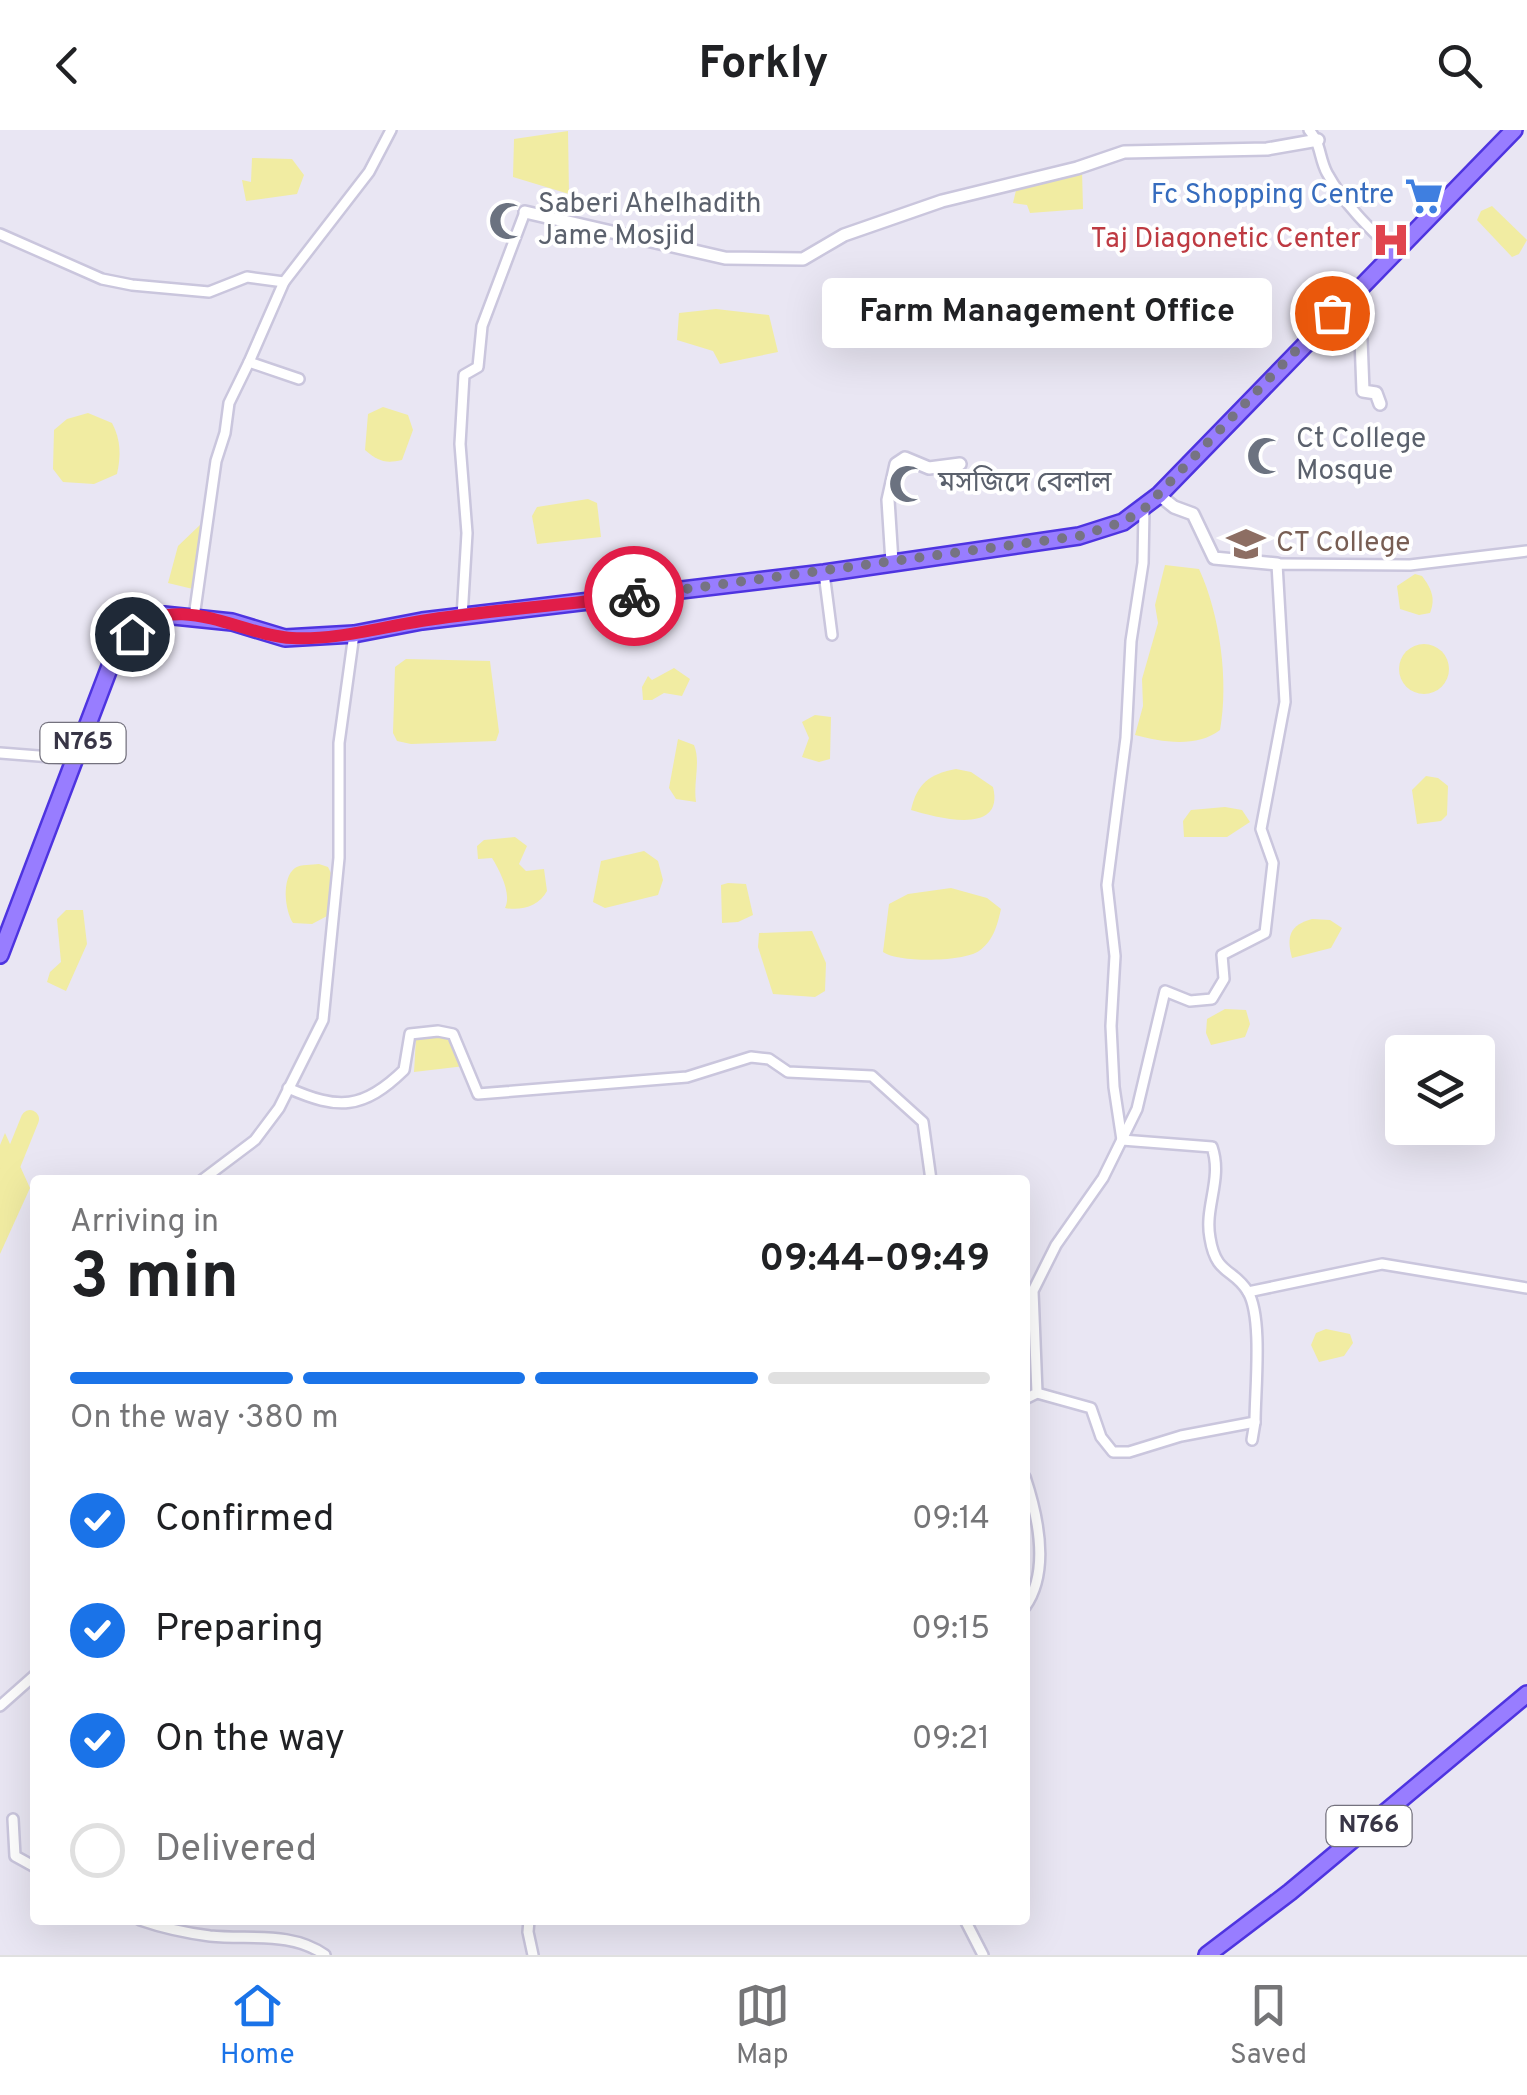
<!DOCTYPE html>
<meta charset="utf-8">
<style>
:root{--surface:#fff;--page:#f2f2f2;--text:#202124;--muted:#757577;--line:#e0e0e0;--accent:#1a73e8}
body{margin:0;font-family:Overpass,"Noto Sans Bengali",sans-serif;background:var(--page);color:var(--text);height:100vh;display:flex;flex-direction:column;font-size:38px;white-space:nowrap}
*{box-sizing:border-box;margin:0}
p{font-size:32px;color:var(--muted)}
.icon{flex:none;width:55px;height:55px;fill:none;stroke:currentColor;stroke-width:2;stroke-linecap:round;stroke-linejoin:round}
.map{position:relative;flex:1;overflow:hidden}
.details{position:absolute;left:30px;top:1045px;width:1000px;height:750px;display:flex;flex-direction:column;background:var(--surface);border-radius:10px;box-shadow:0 10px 40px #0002}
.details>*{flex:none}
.fabs{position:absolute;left:1385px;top:905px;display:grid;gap:20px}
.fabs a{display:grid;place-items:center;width:110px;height:110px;border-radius:10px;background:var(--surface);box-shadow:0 10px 40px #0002;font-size:50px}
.pin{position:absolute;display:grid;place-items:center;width:85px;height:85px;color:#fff;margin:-42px;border:5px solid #fff;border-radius:50%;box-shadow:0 2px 10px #0007}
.courier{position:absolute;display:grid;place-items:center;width:100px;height:100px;margin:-50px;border:8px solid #e11d48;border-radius:50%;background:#fff;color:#222;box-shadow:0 2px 12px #0007}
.bubble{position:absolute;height:70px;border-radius:10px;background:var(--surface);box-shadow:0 10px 40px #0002;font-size:32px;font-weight:700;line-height:70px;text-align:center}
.headline em{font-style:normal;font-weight:700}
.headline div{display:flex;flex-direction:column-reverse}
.headline{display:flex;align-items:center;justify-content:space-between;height:170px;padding:0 40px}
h1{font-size:65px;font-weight:700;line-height:75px}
.bar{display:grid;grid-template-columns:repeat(4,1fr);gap:15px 10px;align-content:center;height:120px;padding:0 40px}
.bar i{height:12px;border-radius:8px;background:var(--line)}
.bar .on{background:var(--accent)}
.bar p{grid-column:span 4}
ol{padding:0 40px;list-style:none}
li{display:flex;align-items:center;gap:30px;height:110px}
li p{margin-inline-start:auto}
li .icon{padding:10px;border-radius:50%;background:var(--accent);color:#fff;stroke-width:4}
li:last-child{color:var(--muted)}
li i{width:55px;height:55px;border:5px solid var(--line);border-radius:50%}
header{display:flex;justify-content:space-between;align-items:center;height:130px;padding:0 40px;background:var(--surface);font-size:45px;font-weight:700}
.menu{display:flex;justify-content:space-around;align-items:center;height:140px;border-top:2px solid var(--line);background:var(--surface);font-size:28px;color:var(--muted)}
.menu a{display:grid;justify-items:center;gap:5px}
.menu .on{color:var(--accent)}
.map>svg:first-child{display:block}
</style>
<header><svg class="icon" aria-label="back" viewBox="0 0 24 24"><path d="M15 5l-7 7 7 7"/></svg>Forkly<svg class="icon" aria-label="search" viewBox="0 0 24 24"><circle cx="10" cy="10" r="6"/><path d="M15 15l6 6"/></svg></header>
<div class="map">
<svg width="1527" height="1825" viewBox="0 0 1527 1825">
<rect width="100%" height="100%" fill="#e9e6f3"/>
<g fill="#f1eca2">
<polygon points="568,1 569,64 513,47 514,9"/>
<polygon points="252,28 292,29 304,45 297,64 246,71 242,50 251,52"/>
<polygon points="1082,40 1083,79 1030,83 1027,75 1013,73 1018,52"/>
<polygon points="1492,76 1527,110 1519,124 1512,127 1477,90 1481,81"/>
<polygon points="716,179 769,185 778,222 720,234 713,221 677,210 679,183"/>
<path d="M383,277L408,285L413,300L402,330C385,334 378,331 365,320L368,284Z"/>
<path d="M88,283L112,293C121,310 121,326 117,344L94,354L63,352L53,339L54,300L67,289Z"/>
<polygon points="588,369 597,373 601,407 537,414 532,386 537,377"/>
<polygon points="200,395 204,397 197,460 168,453 178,416"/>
<path d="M1165,435L1199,439C1220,484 1229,552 1220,600C1197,618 1161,612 1135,605L1143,576L1142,549L1158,493L1155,475Z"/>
<path d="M1415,444L1422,446C1431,458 1436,468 1430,483L1419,485L1400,479L1397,456Z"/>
<circle cx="1424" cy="539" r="25"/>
<polygon points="406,529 490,531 499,602 496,611 411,614 397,611 393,603 395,537"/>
<polygon points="674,538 690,549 682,566 664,563 652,570 643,570 642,557 648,546 652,550"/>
<polygon points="815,585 831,587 830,629 819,632 802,627 809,608 802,592"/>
<path d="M678,609L694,615C701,632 693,652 696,672L676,669L669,658Z"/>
<path d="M956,639L971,642L993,657C1005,706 938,688 911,680C917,653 930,644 956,639Z"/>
<polygon points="1426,646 1438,648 1448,656 1447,685 1441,691 1417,694 1412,660"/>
<polygon points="1225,677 1242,680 1250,692 1227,707 1184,707 1183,691 1191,680"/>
<path d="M515,707L527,716L519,734L526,741L544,739L547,761C539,776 522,781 505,778C512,764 500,741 492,728L478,729L477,716L484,710Z"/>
<polygon points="644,721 658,731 663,750 658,765 605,778 593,772 601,731"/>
<path d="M319,734L328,737L331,743L329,785L312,794L293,793C285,781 281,748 295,738C301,734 312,735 319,734Z"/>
<polygon points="728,753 746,754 753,785 738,792 722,793 721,755"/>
<path d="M951,758L987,768L1001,779C997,796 994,810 979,821C963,832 898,833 883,822L889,774L908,764Z"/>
<polygon points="66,780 83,780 87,814 66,861 47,852 50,842 61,832 57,789"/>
<path d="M1312,789L1330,790L1342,798L1331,818L1292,828C1286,806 1290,795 1312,789Z"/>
<polygon points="812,801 826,833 825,861 815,867 773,864 758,817 759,803"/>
<polygon points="1225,879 1246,880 1250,894 1245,907 1211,915 1206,903 1207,889"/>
<polygon points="446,905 459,917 465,936 414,942 416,909"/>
<polygon points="5,1003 30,1058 0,1124 0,1015"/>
<polygon points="1326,1199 1350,1204 1353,1213 1344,1226 1319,1232 1311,1215 1316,1203"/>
</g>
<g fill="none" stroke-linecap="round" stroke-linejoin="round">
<polyline stroke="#f1eca2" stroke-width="18" points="0,1063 30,989"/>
<g stroke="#cac6dd" stroke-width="14">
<g id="minor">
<path d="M1309,0C1321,13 1319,28 1327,43C1344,74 1369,98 1394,122"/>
<polyline points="0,104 102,149 132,155 209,162 247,147 284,152 249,232 299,249"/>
<polyline points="284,152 369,42 391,0"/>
<polyline points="824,443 832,505"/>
<polyline points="194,487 216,331 225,303 229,273 249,232"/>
<polyline points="462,487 467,403 460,314 464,245 478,237 482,196 525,82"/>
<polyline points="0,623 77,629"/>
<path d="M288,958C338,980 363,980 404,940L410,904L438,901L453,904L478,964L687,947L751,927L769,929L788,942L872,946L923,992L931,1050"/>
<polyline points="202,1050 255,1010 279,978 323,890 339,728 339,613 354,504"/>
<polyline points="1248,1162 1382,1134 1527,1158"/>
<path d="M1037,1263L1091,1278L1101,1307L1113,1322H1129L1181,1306L1255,1292C1255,1260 1263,1188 1248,1162C1234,1138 1216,1146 1210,1108C1204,1077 1223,1049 1212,1017L1122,1010L1114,957L1111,896L1115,826L1107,755L1126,608L1131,511L1143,433L1144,379"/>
<polyline points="1025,1269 1037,1263 1033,1161 1056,1115 1103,1048 1137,979 1165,861 1190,871 1212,869 1224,849 1222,825 1265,803 1273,733 1261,699 1285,572 1277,434 1410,435 1527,421"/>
<polyline points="1252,1310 1255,1292"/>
<path d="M1025,1347C1038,1386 1050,1442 1025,1477"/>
<polyline points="0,1576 35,1545"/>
<polyline points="13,1689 15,1726 35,1737"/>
<path d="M140,1790C163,1798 186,1803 210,1806C250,1810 291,1801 325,1825"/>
<polyline points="529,1790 528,1802 533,1825"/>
<polyline points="965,1790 983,1825"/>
</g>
</g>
<g stroke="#cac6dd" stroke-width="16">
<g id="tertiary">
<polyline points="525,82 725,128 803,129 844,105 942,71 1077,38 1124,22 1267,19 1318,10"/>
<polyline points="1332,183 1361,209 1363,261 1376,263 1380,274"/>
<polyline points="1159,365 1174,377 1193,384 1214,428 1277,434"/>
<polyline points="892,432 888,370 896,334 905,328 929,338 960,334"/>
</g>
</g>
<g stroke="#4e34e0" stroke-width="20">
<g id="trunk">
<polyline points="0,825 112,531 138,498 164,485 232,492 285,508 354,504 422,491 824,443 1079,406 1123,392 1159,365 1514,0"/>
<polyline points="1207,1825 1290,1762 1527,1564"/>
</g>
</g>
<use href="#minor" stroke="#fff" stroke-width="9"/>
<use href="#tertiary" stroke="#fff" stroke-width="11"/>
<use href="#trunk" stroke="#987dff" stroke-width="15"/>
</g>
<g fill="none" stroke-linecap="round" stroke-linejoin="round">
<polyline stroke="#767383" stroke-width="10" stroke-dasharray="0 18" points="634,466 1079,406 1123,392 1144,379 1332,183"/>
<path stroke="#e11d48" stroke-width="12" d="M132,504C175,458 242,506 292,508C336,510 377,498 421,491C491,480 563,475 634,466"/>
</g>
<defs>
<g id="supermarket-bare" transform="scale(3)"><path d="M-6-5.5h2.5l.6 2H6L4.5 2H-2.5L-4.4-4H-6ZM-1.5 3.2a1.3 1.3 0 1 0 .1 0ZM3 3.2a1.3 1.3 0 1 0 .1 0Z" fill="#3f7fe0" stroke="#fff" stroke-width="2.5" paint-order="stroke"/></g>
<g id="mosque-bare" transform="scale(3)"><path d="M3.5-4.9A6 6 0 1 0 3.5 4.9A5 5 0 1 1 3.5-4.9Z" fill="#6b7280" stroke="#fff" stroke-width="2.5" paint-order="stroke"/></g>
<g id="hospital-bare" transform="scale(3)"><path d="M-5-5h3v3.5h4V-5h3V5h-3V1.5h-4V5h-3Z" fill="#e0444e" stroke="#fff" stroke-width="2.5" paint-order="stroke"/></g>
<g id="university-bare" transform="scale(3)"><path d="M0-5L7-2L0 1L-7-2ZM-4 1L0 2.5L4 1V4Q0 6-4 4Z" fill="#8d6e63" stroke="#fff" stroke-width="2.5" paint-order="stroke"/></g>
</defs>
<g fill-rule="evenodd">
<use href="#supermarket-bare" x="1424" y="66"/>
<use href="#mosque-bare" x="508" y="91"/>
<use href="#hospital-bare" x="1391" y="110"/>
<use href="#mosque-bare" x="1266" y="326"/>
<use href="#mosque-bare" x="908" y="354"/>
<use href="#university-bare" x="1246" y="414"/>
</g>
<g text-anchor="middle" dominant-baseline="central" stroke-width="8" stroke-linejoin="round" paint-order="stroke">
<g fill="#fff" stroke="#74727e" stroke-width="2.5">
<rect x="40.5" y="593" width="85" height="40" rx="8"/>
<rect x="1326.5" y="1676" width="85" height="40" rx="8"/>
</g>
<g font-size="25" font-weight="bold" fill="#383546">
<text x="83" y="613">N765</text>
<text x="1369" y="1696">N766</text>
</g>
<g font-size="28" fill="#366cbe" stroke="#fff" text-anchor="end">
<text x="1394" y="66">Fc Shopping Centre</text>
</g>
<g font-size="28" fill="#5b616d" stroke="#fff" text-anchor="start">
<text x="538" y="75">Saberi Ahelhadith<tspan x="538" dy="32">Jame Mosjid</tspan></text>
<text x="1296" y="310">Ct College<tspan x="1296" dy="32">Mosque</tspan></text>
<text x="938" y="354">মসজিদে বেলাল</text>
</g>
<g font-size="28" fill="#be3a42" stroke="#fff" text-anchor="end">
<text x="1361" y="110">Taj Diagonetic Center</text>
</g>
<g font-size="28" fill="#785e54" stroke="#fff" text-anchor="start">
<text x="1276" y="414">CT College</text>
</g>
</g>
</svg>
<div class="fabs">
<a><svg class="icon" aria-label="layers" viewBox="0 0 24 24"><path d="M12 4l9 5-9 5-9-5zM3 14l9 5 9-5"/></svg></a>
</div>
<div class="pin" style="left:1332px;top:183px;background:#ea580c"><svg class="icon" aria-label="bag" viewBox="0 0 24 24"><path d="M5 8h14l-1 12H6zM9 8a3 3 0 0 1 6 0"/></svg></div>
<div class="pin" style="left:132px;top:504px;background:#1f2937"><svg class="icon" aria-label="home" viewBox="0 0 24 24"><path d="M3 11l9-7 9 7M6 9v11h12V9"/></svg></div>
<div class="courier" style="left:634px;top:466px"><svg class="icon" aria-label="bike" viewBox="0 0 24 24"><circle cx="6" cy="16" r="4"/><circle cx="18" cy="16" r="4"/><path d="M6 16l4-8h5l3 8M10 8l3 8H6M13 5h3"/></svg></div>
<div class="bubble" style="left:822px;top:148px;width:450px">Farm Management Office</div>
<section class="details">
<div class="headline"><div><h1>3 min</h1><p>Arriving in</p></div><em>09:44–09:49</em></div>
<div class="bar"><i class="on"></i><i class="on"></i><i class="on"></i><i></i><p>On the way · 380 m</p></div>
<ol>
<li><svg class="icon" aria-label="check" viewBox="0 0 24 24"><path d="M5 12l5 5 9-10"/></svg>Confirmed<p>09:14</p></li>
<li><svg class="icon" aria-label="check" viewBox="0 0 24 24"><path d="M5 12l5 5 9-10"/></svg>Preparing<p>09:15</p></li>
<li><svg class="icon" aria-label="check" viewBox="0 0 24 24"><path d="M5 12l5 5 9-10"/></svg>On the way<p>09:21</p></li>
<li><i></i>Delivered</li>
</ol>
</section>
</div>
<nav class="menu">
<a class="on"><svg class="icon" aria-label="home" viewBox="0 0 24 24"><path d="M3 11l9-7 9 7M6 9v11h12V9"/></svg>Home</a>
<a><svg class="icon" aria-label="map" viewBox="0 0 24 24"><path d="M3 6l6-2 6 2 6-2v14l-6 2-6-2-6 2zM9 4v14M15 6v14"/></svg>Map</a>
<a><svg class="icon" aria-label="saved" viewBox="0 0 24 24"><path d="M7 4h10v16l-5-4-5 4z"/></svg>Saved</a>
</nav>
